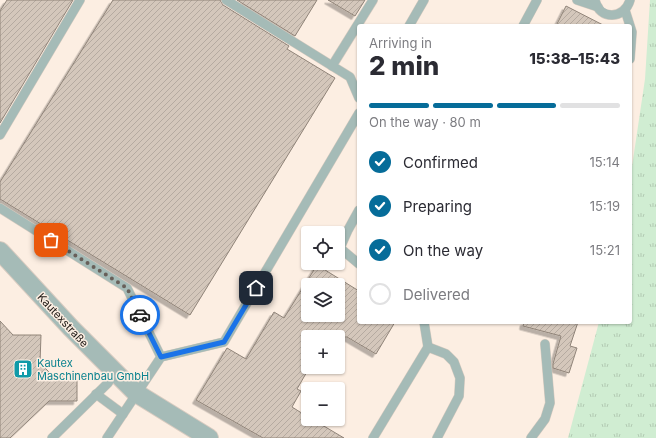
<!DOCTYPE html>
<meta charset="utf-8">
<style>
:root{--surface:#fff;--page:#f7f7f7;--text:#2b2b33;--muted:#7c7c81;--line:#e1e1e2;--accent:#066c99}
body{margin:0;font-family:Inter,sans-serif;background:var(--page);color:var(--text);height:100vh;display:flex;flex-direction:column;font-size:15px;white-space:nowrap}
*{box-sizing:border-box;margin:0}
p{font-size:13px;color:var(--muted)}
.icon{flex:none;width:22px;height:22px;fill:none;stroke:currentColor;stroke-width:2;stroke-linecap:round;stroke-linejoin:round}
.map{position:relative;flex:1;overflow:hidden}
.drawer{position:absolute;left:357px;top:24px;width:275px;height:300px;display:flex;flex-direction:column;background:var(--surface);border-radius:4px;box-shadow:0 1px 3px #0004}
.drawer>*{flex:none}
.buttons{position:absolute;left:301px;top:226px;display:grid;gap:8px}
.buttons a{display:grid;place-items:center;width:44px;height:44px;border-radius:4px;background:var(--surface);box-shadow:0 1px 3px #0004;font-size:20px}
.pin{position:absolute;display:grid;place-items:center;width:34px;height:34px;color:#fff;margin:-17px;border-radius:8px;box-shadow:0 2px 6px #0006}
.courier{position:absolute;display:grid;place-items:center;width:40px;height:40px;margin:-20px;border:3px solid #1a73e8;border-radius:50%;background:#fff;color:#222;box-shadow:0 1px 5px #0007}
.head em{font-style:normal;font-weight:800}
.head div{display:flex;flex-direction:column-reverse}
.head{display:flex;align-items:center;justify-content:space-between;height:68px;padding:0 12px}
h1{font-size:26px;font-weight:800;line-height:30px}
.bar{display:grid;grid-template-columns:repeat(4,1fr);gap:6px 4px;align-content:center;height:48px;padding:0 12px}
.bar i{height:5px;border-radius:3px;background:var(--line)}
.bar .current{background:var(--accent)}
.bar p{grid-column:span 4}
ol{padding:0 12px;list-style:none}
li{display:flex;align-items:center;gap:12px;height:44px}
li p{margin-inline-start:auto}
li .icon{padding:4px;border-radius:50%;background:var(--accent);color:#fff;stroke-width:4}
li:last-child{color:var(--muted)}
li i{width:22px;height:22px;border:2px solid var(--line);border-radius:50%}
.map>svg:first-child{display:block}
</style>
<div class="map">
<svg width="656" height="438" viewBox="0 0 656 438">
<defs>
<pattern id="grass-tufts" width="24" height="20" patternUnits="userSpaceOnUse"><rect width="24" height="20" fill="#d0edd2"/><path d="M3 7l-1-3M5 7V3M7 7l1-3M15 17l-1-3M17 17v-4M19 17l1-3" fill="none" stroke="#b2cab3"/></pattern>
<pattern id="building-hatch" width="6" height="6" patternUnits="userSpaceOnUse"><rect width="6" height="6" fill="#d4c7bb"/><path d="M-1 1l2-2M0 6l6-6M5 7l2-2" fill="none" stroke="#b5aaa0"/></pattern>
<filter id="shadow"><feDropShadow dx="-3.5" dy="3.5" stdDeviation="0" flood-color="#0004"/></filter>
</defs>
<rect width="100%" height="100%" fill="#fceee2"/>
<polygon fill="url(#grass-tufts)" points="650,0 656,0 656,438 568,438 599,322 630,322 630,180 645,79"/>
<g fill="url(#building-hatch)" stroke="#908479" fill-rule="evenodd" filter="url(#shadow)">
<polygon points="7,0 73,0 0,123 0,11"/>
<polygon points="113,0 220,0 223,5 289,46 287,49 335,78 190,315 0,199 0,182"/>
<polygon points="237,0 317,0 295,36"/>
<polygon points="328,0 365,0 355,16"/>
<polygon points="566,6 605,26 556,26"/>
<path d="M317,265L359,291V322H395L376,354L347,337H308V370L297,389L301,391L292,407L308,417V419H312L344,438H263L196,400L227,348L246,359L274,312L284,318ZM308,285H338V315H308Z"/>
<polygon points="0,321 13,335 41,335 40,363 53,376 77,376 77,401 49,401 10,438 0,438"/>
<polygon points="524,322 578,322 570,346 577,348 569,373 553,368 553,364 561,336 523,326"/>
</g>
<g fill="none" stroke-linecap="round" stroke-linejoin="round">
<g stroke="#d8cbc0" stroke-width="10">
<g id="lane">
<polyline points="226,0 350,77 359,98"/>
<polyline points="577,0 598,7"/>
<path d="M595,0C599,21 625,19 630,0"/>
<polyline points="625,10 632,32 630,59"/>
<polyline points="409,26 424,0"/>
<polyline points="523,26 537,0"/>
<polyline points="332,66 373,0"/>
<polyline points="0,135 80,0"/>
<polyline points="0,208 127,288 161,357"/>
<polyline points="359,210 348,230 340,248 359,264"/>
<polyline points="428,347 446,354 454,362 460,378 459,396 437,438"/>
<polyline points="96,394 123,414"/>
<polyline points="52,438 108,383 114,373"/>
<polyline points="107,438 161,357 224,342 359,113"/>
<polyline points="373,438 428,347 424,322"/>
<polyline points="531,438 545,419 550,403 545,344"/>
</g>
</g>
<g stroke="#d8cbc0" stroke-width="20">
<polyline id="street" points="0,251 71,328 136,393 209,438"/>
</g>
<use href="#lane" stroke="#a5bbb7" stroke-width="9"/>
<use href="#street" stroke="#a5bbb7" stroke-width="18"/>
</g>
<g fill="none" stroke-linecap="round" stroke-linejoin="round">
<polyline stroke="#68605a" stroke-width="4" stroke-dasharray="0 7.2" points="51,240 127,288 140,315"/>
<polyline stroke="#1a73e8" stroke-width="5" points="140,315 161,357 224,342 256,288"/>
</g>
<defs>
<g id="building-square" transform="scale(1)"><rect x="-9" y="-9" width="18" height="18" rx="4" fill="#0f9aa8" stroke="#fceee2"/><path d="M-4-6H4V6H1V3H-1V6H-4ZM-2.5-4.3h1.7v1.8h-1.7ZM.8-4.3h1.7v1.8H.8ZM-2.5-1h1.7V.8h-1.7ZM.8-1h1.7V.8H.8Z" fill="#fff"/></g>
</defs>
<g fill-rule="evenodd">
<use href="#building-square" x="23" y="369"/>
</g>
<g text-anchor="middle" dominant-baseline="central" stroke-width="3" stroke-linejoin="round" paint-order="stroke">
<g font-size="11" fill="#191410" stroke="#fceee2">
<text transform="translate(63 320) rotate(47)">Kautexstraße</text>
</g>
<g font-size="11" fill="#0d838f" stroke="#fceee2" text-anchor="start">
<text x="37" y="363">Kautex<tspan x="37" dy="13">Maschinenbau GmbH</tspan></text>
</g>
</g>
</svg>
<div class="buttons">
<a><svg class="icon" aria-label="locate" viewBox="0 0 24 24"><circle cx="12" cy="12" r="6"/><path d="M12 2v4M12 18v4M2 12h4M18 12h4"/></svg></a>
<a><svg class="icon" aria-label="layers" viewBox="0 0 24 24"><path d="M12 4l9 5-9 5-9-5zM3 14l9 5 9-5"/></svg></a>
<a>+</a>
<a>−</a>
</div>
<div class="pin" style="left:51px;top:240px;background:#ea580c"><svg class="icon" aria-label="bag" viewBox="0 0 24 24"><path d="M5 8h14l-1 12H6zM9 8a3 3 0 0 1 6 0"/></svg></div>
<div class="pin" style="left:256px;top:288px;background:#1f2937"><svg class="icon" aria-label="home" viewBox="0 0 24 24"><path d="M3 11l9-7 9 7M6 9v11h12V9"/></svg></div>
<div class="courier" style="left:140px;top:315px"><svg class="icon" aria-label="car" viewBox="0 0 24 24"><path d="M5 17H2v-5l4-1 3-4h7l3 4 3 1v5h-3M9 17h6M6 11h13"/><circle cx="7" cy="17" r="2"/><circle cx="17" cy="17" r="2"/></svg></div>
<section class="drawer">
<div class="head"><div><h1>2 min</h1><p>Arriving in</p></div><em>15:38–15:43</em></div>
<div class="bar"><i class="current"></i><i class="current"></i><i class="current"></i><i></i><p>On the way · 80 m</p></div>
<ol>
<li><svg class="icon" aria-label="check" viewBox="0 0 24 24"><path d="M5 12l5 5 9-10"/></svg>Confirmed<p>15:14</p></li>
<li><svg class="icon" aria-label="check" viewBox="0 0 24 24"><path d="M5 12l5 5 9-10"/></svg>Preparing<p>15:19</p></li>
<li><svg class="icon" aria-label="check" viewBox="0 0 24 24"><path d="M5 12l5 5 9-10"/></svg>On the way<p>15:21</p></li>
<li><i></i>Delivered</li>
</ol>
</section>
</div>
